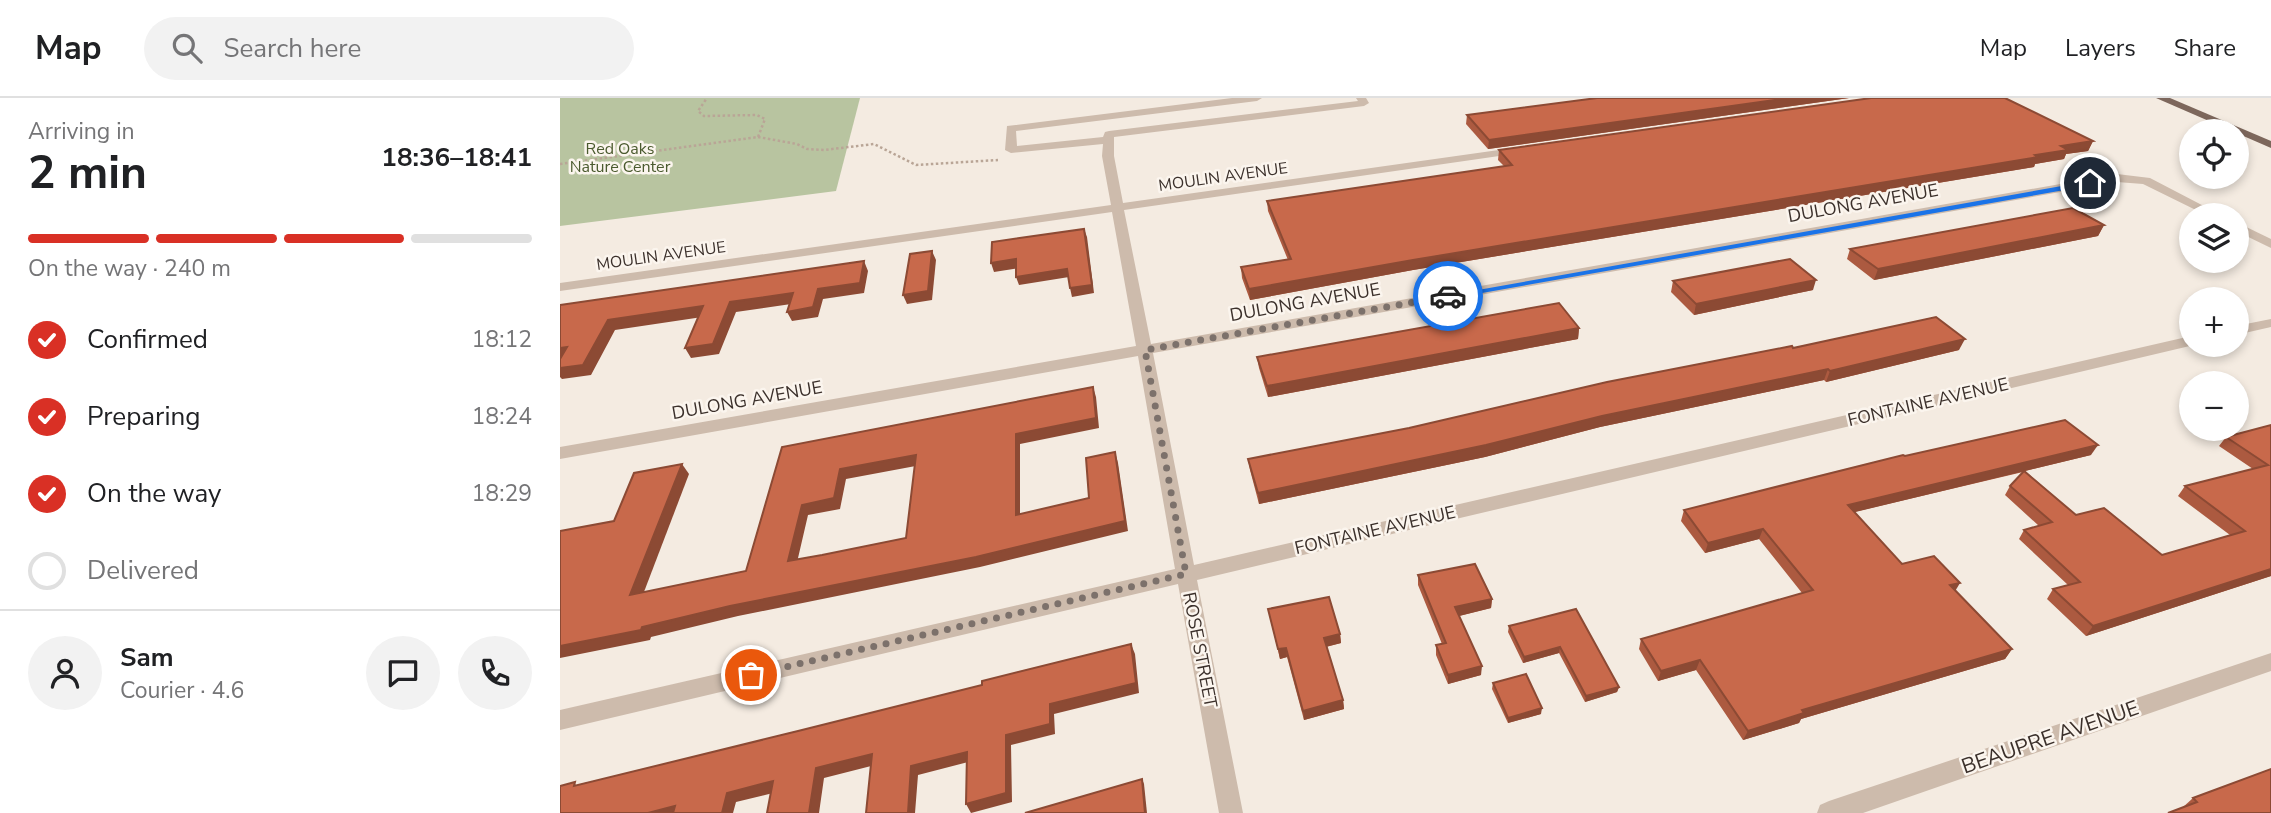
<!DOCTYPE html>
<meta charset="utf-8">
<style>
:root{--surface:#fff;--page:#f2f2f2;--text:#202124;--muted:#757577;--line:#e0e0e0;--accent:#d93025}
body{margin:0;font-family:"Nunito Sans",sans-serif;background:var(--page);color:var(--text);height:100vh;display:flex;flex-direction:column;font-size:26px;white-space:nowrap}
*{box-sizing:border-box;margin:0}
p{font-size:23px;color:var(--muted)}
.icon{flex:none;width:38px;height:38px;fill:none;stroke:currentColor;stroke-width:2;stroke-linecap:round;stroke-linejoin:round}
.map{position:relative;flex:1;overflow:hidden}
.sheet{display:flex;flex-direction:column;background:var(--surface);width:560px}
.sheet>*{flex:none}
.fabs{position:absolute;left:1619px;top:21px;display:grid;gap:14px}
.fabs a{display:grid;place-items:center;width:70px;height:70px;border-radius:50%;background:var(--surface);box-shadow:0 4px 10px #0003;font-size:35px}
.pin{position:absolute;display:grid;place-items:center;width:60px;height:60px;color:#fff;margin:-30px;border:4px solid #fff;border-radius:50%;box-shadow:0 2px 7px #0007}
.courier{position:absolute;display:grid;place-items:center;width:70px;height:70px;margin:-35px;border:5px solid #1a73e8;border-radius:50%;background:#fff;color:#222;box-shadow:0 2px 9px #0007}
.headline em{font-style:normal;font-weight:700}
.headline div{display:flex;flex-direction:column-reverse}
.headline{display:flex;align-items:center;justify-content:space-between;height:119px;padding:0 28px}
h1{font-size:46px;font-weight:700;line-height:52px}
.bar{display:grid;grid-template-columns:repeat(4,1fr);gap:10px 7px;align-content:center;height:84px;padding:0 28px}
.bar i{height:9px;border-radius:5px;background:var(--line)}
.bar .current{background:var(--accent)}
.bar p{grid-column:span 4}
.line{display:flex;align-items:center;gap:18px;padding:0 28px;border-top:2px solid var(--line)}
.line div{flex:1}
.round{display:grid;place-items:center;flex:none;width:74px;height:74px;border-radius:37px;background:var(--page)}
ol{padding:0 28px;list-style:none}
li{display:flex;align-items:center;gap:21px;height:77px}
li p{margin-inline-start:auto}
li .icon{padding:7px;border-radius:50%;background:var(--accent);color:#fff;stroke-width:4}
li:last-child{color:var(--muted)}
li i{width:38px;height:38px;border:4px solid var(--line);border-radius:50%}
header{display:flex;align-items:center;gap:42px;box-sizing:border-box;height:98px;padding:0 35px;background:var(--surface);border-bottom:2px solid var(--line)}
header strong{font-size:33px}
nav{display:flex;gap:38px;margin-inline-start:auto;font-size:24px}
.search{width:490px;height:63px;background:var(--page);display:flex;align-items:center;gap:18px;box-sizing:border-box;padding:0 24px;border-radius:38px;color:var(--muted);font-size:26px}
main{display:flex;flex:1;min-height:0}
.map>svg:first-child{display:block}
</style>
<header>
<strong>Map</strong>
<div class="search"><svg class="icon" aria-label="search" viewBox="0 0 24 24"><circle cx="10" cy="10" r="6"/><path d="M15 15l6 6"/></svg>Search here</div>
<nav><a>Map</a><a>Layers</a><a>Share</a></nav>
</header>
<main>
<section class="sheet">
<div class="headline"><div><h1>2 min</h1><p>Arriving in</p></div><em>18:36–18:41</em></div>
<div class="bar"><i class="current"></i><i class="current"></i><i class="current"></i><i></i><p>On the way · 240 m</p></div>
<ol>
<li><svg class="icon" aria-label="check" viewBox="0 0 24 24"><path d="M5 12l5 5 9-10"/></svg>Confirmed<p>18:12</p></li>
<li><svg class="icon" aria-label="check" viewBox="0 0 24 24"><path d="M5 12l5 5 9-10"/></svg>Preparing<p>18:24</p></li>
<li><svg class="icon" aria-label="check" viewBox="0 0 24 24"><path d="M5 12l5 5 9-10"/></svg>On the way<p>18:29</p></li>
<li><i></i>Delivered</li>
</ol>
<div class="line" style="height:126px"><a class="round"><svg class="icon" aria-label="person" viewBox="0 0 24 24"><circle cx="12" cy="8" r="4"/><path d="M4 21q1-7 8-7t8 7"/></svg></a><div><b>Sam</b><p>Courier · 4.6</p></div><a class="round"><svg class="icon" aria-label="chat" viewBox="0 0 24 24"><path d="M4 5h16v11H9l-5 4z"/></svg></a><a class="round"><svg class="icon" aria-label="phone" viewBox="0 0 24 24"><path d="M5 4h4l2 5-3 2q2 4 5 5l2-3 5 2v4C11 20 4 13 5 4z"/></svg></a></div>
</section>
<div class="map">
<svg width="1711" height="715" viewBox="0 0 1711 715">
<rect width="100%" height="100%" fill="#f4ebe1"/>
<polygon fill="#b8c4a0" points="0,0 300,0 276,93 0,128"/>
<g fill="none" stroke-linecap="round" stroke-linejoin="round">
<g stroke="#b9a596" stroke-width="2.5" stroke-dasharray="2.5 2.5" stroke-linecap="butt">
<polyline points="198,39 237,46 247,51 264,52 314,46 356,67 438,62"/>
<polyline points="0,66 198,39 205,21 197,17 144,18 138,13 147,0"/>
</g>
<g fill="#cdbbac" fill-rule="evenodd">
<polygon points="672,0 702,0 697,3 456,33 457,48 543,39 545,34 549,33 798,3 796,0 806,0 809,5 804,8 554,39 554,58 563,105 960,49 966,52 960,55 564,112 591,246 1557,76 1590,80 1661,117 1646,117 1583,86 1557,84 593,255 634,467 1631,238 1631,247 1634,247 637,482 683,715 659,715 618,486 0,632 0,612 615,471 578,258 0,361 0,349 576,248 552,114 0,193 0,185 551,107 542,58 543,46 451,55 445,52 447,28"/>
<polygon points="1676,124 1711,141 1711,150 1676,133"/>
<polygon points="1711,221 1711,229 1676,237 1676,228"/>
<polygon points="1711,555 1711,573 1303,715 1257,715 1260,707 1269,703"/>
</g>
<polygon fill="#7d675c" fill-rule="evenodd" points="1596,0 1610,0 1711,43 1711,50"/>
</g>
<g fill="#ac5a40">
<polygon points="1037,0 1289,0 928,51 906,26 907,17"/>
<polygon points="1533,43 1528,53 1506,56 1504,61 1475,66 1474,69 853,172 690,202 682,180 681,169 728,162 708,113 707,103 944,68 938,62 939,52"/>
<polygon points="1544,127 1538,138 1314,182 1287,161 1290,151"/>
<polygon points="1113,183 1253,192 1134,217 1111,194"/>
<polygon points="1019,230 1018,241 708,299 699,270 697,259"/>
<polygon points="1233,250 1399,252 1266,284 1264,282 1040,329 925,359 699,406 690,372 688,361 849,330"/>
<polygon points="1711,327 1711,478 1526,538 1487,501 1493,491 1508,487 1459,441 1464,432 1479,428 1445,397 1450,388 1463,374 1294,414 1342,466 1395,492 1452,551 1445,561 1241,621 1239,625 1183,642 1136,572 1098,583 1079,551 1081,541 1242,495 1199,441 1145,455 1121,423 1124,412 1345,358 1531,357 1465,373 1516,417 1602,457 1670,437 1618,398 1625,388 1693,371 1659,348 1666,339"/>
<polygon points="858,477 932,501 931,510 899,518 921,577 888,586 876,557 876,547 882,546 858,487"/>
<polygon points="708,511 780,536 781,545 766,549 783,602 784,611 744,622 727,559 720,561"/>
<polygon points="1016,511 1059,589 1057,594 1025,604 999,555 963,565 948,534 949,528"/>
<polygon points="933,585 981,616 948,625 932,591"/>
<polygon points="1633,700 1711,715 1622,710"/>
</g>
<g fill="#8c4a34">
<polygon points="1229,0 1289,0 928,51 929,42"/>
<polygon points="1533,43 1528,53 1506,56 1504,61 1475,66 1474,69 853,172 690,202 689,191 853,162 1475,57 1501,48"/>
<polygon points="1544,127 1538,138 1314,182 1318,171"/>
<polygon points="524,131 527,139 534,195 512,199 510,190"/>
<polygon points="372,153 376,162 372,202 347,206 343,197"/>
<polygon points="456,161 459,170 434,174 431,165"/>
<polygon points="304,163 308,173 304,195 263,201 258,219 232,223 227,214 258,191"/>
<polygon points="507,171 509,179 459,187 456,179"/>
<polygon points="1256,182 1253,192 1134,217 1136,206"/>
<polygon points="233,195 238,205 176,214 159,256 131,260 125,250 170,204"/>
<polygon points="143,208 149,218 55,232 31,277 2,281 0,279 0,270 48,222"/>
<polygon points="1019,230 1018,241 708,299 707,288"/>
<polygon points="1405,241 1399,252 1266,284 1270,273"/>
<polygon points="7,249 0,261 0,250"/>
<polygon points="1268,271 1264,282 1040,329 925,359 699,406 698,395 1042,318"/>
<polygon points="533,289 536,299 539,330 460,346 460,427 456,417 456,336"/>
<polygon points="1538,347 1531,357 1283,417 1288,407"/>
<polygon points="555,354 558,365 568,433 420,469 178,518 91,539 90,542 0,560 0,548 170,508 565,423"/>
<polygon points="356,357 361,367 286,381 280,411 248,417 235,473 228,463 242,407 280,371"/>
<polygon points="122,366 129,376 79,507 70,497"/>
<polygon points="1203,431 1199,441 1145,455 1148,445"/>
<polygon points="1711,471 1711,478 1526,538 1533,528"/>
<polygon points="1400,485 1394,495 1390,487"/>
<polygon points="932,501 931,510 895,519 895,509"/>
<polygon points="780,536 781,545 765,549 764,540"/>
<polygon points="571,546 575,556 579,595 494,616 495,636 451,647 452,704 411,715 406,706 446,637"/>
<polygon points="1000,549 999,555 963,565 964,559"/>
<polygon points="726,550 727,559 720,561 718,551"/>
<polygon points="1452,551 1445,561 1241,621 1239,625 1183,642 1188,633 1242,612"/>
<polygon points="1140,562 1136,572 1098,583 1101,573"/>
<polygon points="922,568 921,577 888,586 888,577"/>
<polygon points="1059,589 1057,594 1025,604 1026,598"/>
<polygon points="783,602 784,611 744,622 743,613"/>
<polygon points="982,610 981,616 948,625 948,620"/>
<polygon points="407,654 412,663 358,677 355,715 348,715 351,668"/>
<polygon points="312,656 319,666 264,680 259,715 249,715 256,670"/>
<polygon points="582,681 584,686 587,715 585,715"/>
<polygon points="213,683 221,693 176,704 173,715 162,715 167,695"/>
<polygon points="115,708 122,715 88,715"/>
</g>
<g fill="#c8694b" stroke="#8c4a34" stroke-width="2" fill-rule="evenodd">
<polygon points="1037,0 1229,0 929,42 907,17"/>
<polygon points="1311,0 1445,0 1533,43 1501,48 1508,52 1475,57 1478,59 853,162 689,191 681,169 731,161 707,103 952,67 939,52"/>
<polygon points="1513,110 1544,127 1318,171 1290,151"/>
<polygon points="524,131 532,187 510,190 507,171 456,179 456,161 431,165 432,144"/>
<polygon points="372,153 368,193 343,197 350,156"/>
<polygon points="1230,161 1256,182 1136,206 1113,183"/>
<polygon points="304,163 300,185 258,191 253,209 227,214 233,195 170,204 153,246 125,250 143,208 48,222 23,267 0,270 0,261 7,249 0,250 0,207"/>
<polygon points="999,205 1019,230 707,288 697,259"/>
<polygon points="1376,219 1405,241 1270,273 1268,271 1042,318 926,347 698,395 688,361 849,330 1047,284 1232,248 1233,250"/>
<path d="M533,289L536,320L456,336V417L529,400L526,360L555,354L565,423L416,459L170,508L82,529L81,532L0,548V433L54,423L74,375L122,366L70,497L186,473L222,349ZM356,357L346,440L262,457L228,463L242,407L274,400L280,371Z"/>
<polygon points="1505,322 1538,347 1288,407 1342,466 1374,458 1400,485 1390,487 1452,551 1242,612 1244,615 1188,633 1140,562 1101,573 1081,541 1253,492 1203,431 1148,445 1124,412 1343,357 1345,358"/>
<polygon points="1711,327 1711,471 1533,528 1493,491 1520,484 1464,432 1492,424 1450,388 1464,373 1516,417 1544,410 1602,457 1685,433 1625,388 1708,367 1666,339"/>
<polygon points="915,466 932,501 895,509 922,568 888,577 876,547 886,545 858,477"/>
<polygon points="769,499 780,536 764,540 783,602 743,613 726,550 718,551 708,511"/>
<polygon points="1016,511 1059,589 1026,598 1000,549 964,559 949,528"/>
<polygon points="571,546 576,585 490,606 490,626 446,637 446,695 406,706 407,654 351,668 348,715 306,715 312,656 256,670 249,715 207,715 213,683 167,695 162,715 113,715 115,708 88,715 0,715 0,688 15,684 14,688 238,633 422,587 422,583"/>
<polygon points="966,576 982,610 948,620 933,585"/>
<polygon points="1711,671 1711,715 1608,715 1637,704 1633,700"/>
<polygon points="582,681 585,715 465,715"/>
</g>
<polygon fill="#1a73e8" points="1530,83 1533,87 888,201 884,198"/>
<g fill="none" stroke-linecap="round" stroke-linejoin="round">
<polyline stroke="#7c716b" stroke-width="7" stroke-dasharray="0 12.6" points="191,577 626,476 585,252 888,198"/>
</g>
<g text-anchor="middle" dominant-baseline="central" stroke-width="5" stroke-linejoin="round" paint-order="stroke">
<g font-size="16" fill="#4a5a2e" stroke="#fbf5ee">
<text x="60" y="51">Red Oaks<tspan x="60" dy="18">Nature Center</tspan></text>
</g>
<g font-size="16" fill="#3b302b" stroke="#fbf5ee">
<text transform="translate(663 79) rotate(-8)">MOULIN AVENUE</text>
<text transform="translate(101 158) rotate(-8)">MOULIN AVENUE</text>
</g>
<g font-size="18" fill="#3b302b" stroke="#fbf5ee">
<text transform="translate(1303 105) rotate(-10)">DULONG AVENUE</text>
<text transform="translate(745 204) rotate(-10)">DULONG AVENUE</text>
<text transform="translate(187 302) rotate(-10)">DULONG AVENUE</text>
<text transform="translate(1368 304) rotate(-13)">FONTAINE AVENUE</text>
<text transform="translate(815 432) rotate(-13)">FONTAINE AVENUE</text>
<text transform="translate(640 552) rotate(79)">ROSE STREET</text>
</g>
<g font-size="21" fill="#3b302b" stroke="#fbf5ee">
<text transform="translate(1490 639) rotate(-19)">BEAUPRE AVENUE</text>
</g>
</g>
</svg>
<div class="fabs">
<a><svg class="icon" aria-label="locate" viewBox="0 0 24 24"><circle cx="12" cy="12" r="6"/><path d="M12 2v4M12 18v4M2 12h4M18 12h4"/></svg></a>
<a><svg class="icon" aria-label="layers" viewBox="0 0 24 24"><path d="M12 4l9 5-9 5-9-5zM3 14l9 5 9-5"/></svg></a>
<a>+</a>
<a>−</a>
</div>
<div class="pin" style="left:191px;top:577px;background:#ea580c"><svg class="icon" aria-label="bag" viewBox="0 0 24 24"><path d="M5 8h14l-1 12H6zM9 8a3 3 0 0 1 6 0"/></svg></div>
<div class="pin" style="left:1530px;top:85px;background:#1f2937"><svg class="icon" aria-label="home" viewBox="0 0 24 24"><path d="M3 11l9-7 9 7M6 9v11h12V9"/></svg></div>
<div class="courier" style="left:888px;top:198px"><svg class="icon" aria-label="car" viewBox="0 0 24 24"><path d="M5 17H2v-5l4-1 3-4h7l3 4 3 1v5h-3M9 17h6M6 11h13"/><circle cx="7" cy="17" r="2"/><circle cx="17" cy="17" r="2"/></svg></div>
</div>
</main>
